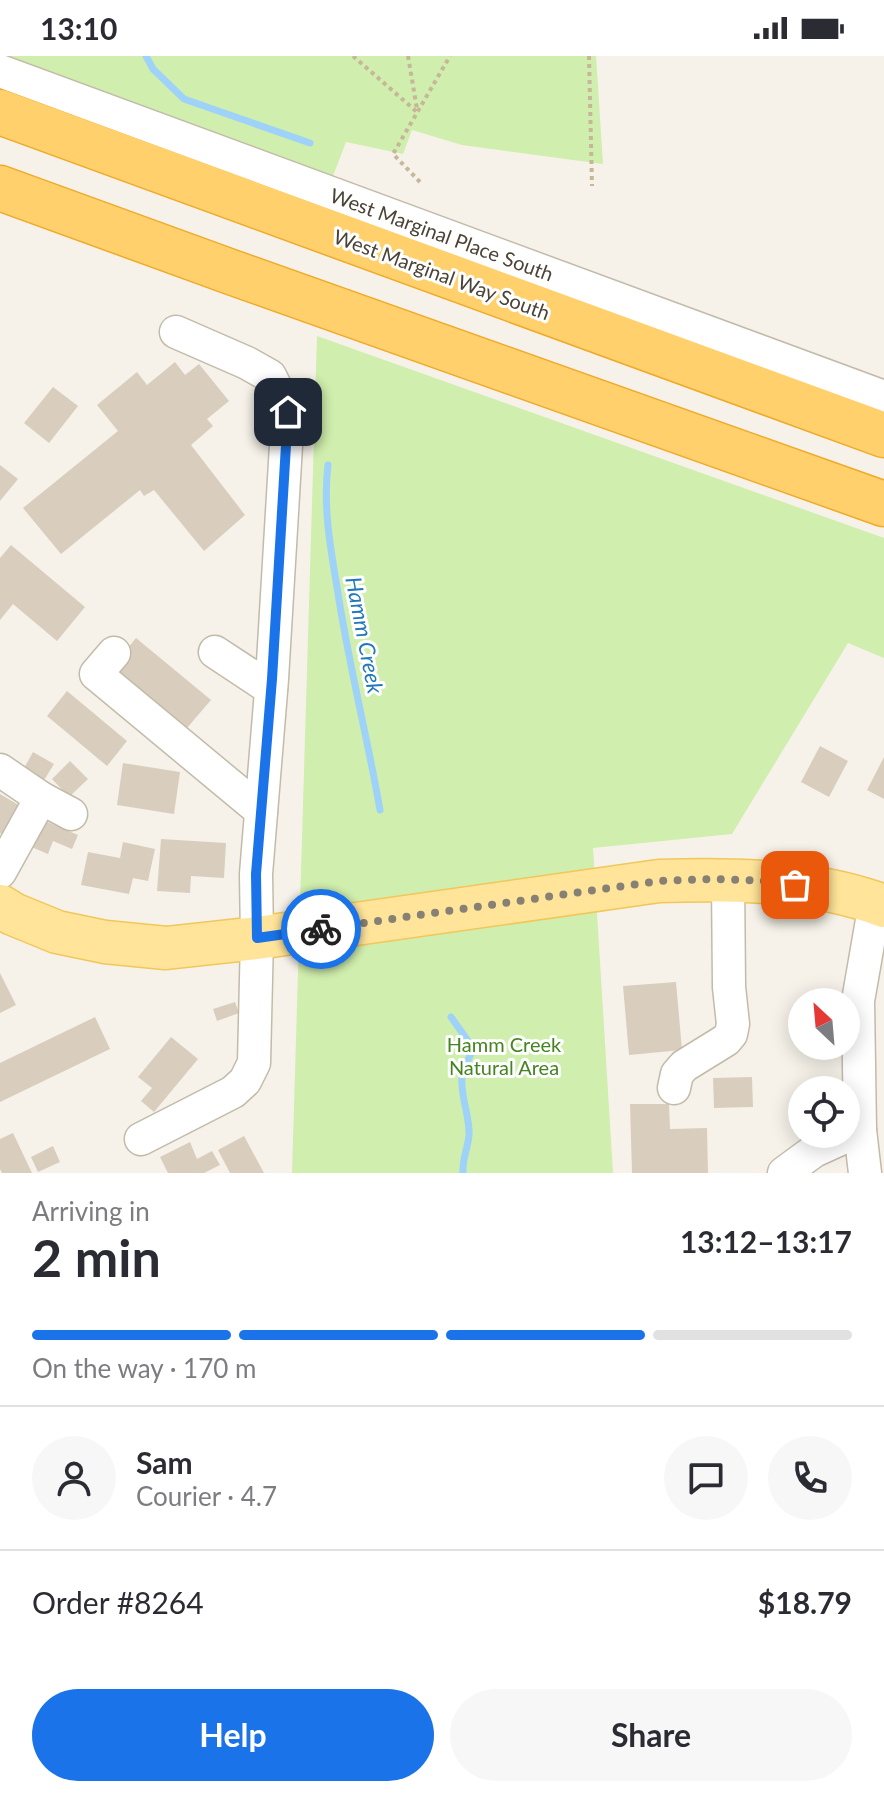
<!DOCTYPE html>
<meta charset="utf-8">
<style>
:root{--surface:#fff;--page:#f7f7f7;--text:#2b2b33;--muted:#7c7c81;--line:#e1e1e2;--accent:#1a73e8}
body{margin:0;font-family:Lato,sans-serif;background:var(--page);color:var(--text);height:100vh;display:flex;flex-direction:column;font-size:30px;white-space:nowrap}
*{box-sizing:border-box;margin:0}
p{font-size:26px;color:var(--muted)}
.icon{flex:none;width:44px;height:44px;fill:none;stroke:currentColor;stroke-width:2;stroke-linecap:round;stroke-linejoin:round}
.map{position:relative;height:1117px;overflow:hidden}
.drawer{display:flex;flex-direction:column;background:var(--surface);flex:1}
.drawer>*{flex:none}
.needle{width:52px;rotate:334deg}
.controls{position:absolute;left:788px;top:932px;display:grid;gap:16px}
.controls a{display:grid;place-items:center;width:72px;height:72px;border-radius:50%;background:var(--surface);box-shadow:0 4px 20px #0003;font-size:40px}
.pin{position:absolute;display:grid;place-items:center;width:68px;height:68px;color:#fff;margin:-34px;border-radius:16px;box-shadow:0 4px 12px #0006}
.courier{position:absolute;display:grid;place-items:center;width:80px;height:80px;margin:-40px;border:6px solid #1a73e8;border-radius:50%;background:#fff;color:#222;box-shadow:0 2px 10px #0007}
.head em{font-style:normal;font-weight:700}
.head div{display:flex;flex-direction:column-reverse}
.head{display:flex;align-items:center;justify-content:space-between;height:136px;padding:0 32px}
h1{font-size:52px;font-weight:700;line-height:60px}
.bar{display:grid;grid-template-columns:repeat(4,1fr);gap:12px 8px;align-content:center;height:96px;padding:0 32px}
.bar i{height:10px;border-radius:6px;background:var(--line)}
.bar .current{background:var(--accent)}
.bar p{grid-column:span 4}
.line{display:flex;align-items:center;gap:20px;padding:0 32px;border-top:2px solid var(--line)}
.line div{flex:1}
.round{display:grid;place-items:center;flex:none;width:84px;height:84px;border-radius:42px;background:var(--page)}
.action{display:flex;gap:16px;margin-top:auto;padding:16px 32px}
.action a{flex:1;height:92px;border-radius:48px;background:var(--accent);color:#fff;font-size:32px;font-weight:700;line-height:92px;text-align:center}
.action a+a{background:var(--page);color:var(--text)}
.status{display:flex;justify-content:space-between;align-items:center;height:56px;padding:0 40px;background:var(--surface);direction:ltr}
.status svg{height:22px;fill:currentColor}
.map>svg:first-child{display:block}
</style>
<div class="status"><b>13:10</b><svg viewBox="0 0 49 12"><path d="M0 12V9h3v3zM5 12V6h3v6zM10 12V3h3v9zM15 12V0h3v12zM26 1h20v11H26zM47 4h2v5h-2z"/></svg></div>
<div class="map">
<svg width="884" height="1117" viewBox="0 0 884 1117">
<rect width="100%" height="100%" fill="#f6f2e9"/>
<g fill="#d0eead">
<polygon points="8,0 596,0 603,108 462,89 412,74 403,98 346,86 333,120"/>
<polygon points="317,280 884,482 884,602 848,587 732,778 593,792 613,1117 292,1117"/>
</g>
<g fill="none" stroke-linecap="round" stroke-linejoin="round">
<g stroke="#9fd2f9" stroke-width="7">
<polyline points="146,0 153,13 184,43 310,87"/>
<path d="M328,409C323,450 330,490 337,531C348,606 367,679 380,754"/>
<path d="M451,961L473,992C470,1003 463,1010 462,1021C460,1040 470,1060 469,1079C468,1092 462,1103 463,1117"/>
</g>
</g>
<g fill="#d9cebd">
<polygon points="175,306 185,319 199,308 229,345 207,363 213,370 191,389 245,459 204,495 154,434 144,440 140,434 61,498 23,452 118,375 97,349 137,316 147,329"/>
<polygon points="53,331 78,350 49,387 24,367"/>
<polygon points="0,409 18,423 0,445"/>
<polygon points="11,489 85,551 57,585 13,548 0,564 0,502"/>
<polygon points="136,582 211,644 181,679 106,619"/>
<polygon points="67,635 127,685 107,710 47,660"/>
<polygon points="820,690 848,705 829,741 801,726"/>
<polygon points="33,696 54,708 43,726 23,714"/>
<polygon points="884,701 884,743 867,734"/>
<polygon points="70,705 88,723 69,741 52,723"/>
<polygon points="123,707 180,716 174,758 117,749"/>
<polygon points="0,738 22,751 5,780 0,777"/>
<polygon points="40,763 78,779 72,793 53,785 48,798 29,790"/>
<polygon points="161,783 226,787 224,822 191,820 190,837 157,835"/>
<polygon points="123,786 155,793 148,825 133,822 129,838 81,829 88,796 120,802"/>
<polygon points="0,917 16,949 0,957"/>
<polygon points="676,926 682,994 629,999 623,930"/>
<polygon points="235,946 239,957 217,965 213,953"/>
<polygon points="95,961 110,993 0,1046 0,1007"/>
<polygon points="171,981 198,1003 154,1056 141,1045 152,1032 138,1021"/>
<polygon points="752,1021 753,1051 714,1052 713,1022"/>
<polygon points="630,1048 669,1048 670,1073 707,1072 708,1117 632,1117"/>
<polygon points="13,1077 32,1117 2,1117 0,1113 0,1083"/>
<polygon points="244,1080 264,1117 230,1117 218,1094"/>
<polygon points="190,1086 197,1103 212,1095 220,1109 204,1117 168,1117 160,1101"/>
<polygon points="53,1090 60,1106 38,1116 31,1101"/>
</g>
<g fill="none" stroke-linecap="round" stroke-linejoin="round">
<g stroke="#c3bbaa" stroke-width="35">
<g id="minor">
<polyline points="0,15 884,341"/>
<polyline points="215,596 271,633"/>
<polyline points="114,597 96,618 261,755"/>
<polyline points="0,714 41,742 0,816"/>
<polyline points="41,742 71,758"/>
<polyline points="674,1032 677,1018 684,1010 726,984 731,978 733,968 729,931 728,824"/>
<polyline points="860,1074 865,1117"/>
<polyline points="141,1083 233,1036 245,1025 254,1007 257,882 256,818 272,623 288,356 270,320 247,307 176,276"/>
<polyline points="784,1117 814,1095 860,1074 858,945 875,847"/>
</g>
</g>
<g stroke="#f1c75b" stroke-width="45">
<path id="major" d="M0,850L13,858L57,876L105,886L166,892L257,882L659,825C734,823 812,823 884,850"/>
</g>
<g stroke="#efaa2a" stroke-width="47">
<g id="highway">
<polyline points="0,56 884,379"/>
<polyline points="0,132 231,216 884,448"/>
</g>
</g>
<g stroke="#c6b799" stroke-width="4" stroke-dasharray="4 4" stroke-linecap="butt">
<polyline points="353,0 417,56"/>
<polyline points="408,0 417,53"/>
<polyline points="589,0 592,130"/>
<polyline points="420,126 393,98 450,0"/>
</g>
<use href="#minor" stroke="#fff" stroke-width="32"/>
<use href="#major" stroke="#ffe499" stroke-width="42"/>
<use href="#highway" stroke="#ffd06b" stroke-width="44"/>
</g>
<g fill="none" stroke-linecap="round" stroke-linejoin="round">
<polyline stroke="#878075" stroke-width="8" stroke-dasharray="0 14.4" points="321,873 659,825 717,823 766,825 795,829"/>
<polyline stroke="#1a73e8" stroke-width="10" points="288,356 272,623 256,818 257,882 321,873"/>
</g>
<g text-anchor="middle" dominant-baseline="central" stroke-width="6" stroke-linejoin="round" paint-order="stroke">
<g font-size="20" fill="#4b4336" stroke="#fff">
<text transform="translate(442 178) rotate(20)">West Marginal Place South</text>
<text transform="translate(442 218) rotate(20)">West Marginal Way South</text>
</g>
<g font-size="20" fill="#458421" stroke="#fff">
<text x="504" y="988">Hamm Creek<tspan x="504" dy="23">Natural Area</tspan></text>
</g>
<g font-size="22" font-style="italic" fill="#2178bb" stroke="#fff">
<text transform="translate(365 579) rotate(79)">Hamm Creek</text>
</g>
</g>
</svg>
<div class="controls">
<a><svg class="needle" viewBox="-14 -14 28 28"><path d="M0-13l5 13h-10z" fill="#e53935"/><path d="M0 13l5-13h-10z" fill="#7c7c81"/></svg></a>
<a><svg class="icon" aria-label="locate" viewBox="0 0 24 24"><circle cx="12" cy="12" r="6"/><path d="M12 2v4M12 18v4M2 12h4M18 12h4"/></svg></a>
</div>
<div class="pin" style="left:795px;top:829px;background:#ea580c"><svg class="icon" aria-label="bag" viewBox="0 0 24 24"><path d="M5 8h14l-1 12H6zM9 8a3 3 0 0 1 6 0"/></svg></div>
<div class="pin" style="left:288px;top:356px;background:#1f2937"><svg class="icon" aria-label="home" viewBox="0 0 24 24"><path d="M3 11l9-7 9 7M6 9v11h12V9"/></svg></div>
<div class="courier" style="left:321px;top:873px"><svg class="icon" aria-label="bike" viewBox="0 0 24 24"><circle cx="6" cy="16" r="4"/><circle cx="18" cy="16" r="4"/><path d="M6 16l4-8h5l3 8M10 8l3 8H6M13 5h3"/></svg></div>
</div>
<section class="drawer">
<div class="head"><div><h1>2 min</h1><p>Arriving in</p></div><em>13:12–13:17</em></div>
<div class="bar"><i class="current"></i><i class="current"></i><i class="current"></i><i></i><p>On the way · 170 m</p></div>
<div class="line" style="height:144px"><a class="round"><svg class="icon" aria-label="person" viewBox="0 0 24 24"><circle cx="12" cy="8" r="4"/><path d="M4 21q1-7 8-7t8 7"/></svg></a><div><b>Sam</b><p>Courier · 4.7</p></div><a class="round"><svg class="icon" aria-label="chat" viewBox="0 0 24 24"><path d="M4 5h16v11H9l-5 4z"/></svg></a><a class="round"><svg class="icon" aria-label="phone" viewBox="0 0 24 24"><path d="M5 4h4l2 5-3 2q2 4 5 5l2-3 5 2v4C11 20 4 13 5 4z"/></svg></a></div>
<div class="line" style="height:104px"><div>Order #8264</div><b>$18.79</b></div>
<div class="action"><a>Help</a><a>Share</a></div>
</section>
